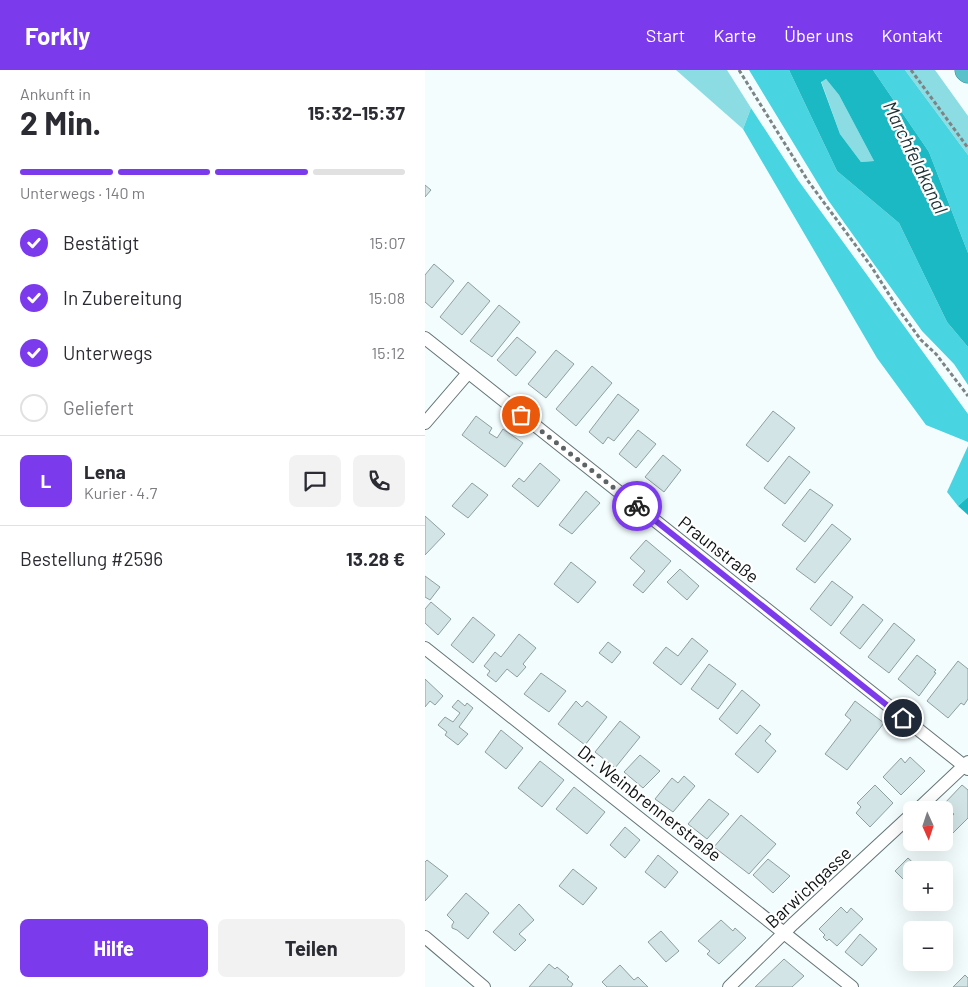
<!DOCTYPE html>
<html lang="de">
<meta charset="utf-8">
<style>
:root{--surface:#fff;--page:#f2f2f3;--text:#2b2b33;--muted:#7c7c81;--line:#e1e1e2;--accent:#7c3aed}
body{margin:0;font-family:Barlow,sans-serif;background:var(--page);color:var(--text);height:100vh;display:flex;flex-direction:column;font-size:19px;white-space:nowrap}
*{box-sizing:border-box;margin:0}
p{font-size:16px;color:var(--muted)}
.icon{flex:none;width:28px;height:28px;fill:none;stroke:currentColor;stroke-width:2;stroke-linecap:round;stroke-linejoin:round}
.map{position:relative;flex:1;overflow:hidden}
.side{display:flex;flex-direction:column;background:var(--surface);width:425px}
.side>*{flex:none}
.needle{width:32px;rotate:177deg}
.fabs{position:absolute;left:478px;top:731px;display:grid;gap:10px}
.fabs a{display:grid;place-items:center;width:50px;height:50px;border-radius:8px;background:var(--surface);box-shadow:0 5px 20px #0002;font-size:25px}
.pin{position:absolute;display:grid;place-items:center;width:42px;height:42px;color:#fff;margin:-21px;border:2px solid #fff;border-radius:50%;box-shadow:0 1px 5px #0007}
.courier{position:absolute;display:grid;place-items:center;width:50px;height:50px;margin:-25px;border:4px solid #7c3aed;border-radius:50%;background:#fff;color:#222;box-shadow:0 1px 6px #0007}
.overview em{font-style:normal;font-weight:700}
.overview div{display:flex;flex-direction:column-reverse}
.overview{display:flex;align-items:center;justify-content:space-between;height:85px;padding:0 20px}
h1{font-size:32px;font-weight:700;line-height:38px}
.bar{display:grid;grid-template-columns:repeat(4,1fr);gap:8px 5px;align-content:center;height:60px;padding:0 20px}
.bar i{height:6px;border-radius:4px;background:var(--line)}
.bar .active{background:var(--accent)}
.bar p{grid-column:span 4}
.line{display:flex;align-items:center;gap:12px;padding:0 20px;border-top:1px solid var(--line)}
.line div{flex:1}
.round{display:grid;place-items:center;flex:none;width:52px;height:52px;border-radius:8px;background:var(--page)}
ol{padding:0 20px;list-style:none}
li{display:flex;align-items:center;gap:15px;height:55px}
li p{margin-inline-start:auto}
li .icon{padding:5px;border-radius:50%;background:var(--accent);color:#fff;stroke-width:4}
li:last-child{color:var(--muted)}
li i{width:28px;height:28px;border:2px solid var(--line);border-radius:50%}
.cta{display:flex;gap:10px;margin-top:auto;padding:10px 20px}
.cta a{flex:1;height:58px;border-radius:8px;background:var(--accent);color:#fff;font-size:20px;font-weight:700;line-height:58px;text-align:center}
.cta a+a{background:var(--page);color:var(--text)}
header{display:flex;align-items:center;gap:30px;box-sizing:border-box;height:70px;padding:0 25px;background:var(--accent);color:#fff}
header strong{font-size:24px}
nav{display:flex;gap:28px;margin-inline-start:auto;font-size:18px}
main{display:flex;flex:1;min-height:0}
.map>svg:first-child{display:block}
</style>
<header>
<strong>Forkly</strong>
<nav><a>Start</a><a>Karte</a><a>Über uns</a><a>Kontakt</a></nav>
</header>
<main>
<section class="side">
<div class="overview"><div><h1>2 Min.</h1><p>Ankunft in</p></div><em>15:32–15:37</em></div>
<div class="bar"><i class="active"></i><i class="active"></i><i class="active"></i><i></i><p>Unterwegs · 140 m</p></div>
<ol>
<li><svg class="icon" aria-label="check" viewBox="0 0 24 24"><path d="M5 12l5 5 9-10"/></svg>Bestätigt<p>15:07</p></li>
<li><svg class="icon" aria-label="check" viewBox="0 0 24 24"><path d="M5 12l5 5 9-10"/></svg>In Zubereitung<p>15:08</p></li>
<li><svg class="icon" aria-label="check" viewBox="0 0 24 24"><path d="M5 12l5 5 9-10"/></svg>Unterwegs<p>15:12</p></li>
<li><i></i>Geliefert</li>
</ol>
<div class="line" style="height:90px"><b class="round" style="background:var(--accent);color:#fff">L</b><div><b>Lena</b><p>Kurier · 4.7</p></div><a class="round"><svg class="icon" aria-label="chat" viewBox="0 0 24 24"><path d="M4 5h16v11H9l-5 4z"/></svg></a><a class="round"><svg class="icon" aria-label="phone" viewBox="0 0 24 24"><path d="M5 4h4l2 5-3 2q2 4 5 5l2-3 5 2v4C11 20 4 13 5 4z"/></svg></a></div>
<div class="line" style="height:65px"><div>Bestellung #2596</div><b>13.28 €</b></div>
<div class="cta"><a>Hilfe</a><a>Teilen</a></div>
</section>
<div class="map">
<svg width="543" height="917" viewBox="0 0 543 917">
<rect width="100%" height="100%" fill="#f3fdfe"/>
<g fill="#8cdce4">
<polygon points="251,0 302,0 326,38 318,59"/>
<polygon points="480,0 510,0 543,46 543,85"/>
<polygon points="401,9 414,25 449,91 436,92 415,64 396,11"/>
</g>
<g fill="#48d4e0">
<polygon points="324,0 364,0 412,101 474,153 522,252 543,277 543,315 529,294 497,261 403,130"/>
<polygon points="448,0 480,0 543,85 543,183 504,82"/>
<polygon points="326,38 373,110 543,344 543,372 501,355 452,288 318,59"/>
<polygon points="543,376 543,427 533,436 522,422"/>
</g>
<g fill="#1ab9c4" fill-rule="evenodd">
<path d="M364,0H448L504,82L543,183V277L522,252L474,153L412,101ZM401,9L414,25L449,91L436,92L415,64L396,12Z"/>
<polygon points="543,427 543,445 533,436"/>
</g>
<g fill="#d2e4e6" stroke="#8e9fa0">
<polygon points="0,115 6,120 0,127"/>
<polygon points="9,194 29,211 7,238 0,232 0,205"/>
<polygon points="43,212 65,231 37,265 15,247"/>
<polygon points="74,235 95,252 67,287 45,271"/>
<polygon points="92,267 111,282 91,306 72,290"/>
<polygon points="131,280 149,294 121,328 103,314"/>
<polygon points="167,296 187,313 151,356 131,339"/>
<polygon points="193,324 214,340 189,371 183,367 178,374 164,362"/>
<polygon points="348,341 370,358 343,392 321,375"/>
<polygon points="51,346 67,358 64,363 72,368 78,359 98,373 80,397 37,365"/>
<polygon points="213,360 231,374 211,398 194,384"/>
<polygon points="238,385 256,400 239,422 220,407"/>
<polygon points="364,386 385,402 360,434 339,418"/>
<polygon points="115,393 135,410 113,437 87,416 94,408 99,412"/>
<polygon points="47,413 63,425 43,448 27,436"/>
<polygon points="385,419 408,435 380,472 357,455"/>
<polygon points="161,421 175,433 147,464 134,455"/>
<polygon points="0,446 20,464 0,485"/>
<polygon points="407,454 426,469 390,513 371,499"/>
<polygon points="221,470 246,491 218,523 208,515 220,501 205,488"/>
<polygon points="146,492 171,512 153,533 129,514"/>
<polygon points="255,499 274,516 262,530 242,512"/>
<polygon points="0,506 15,517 5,530 0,527"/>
<polygon points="407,511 428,527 406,556 385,539"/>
<polygon points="6,532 26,549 13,565 0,553 0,539"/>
<polygon points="438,534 458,550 435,579 415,563"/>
<polygon points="48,547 70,565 48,593 26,575"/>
<polygon points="469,553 490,570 464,603 443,587"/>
<polygon points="94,564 111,578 98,594 101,597 92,607 82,599 71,612 62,605 65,601 59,596 70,582 76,587"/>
<polygon points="267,568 283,581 256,615 228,593 241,577 253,586"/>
<polygon points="183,572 196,582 187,593 174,583"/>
<polygon points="492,585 511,600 509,602 511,603 494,626 473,609"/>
<polygon points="533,591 543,599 543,629 539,635 536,633 523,648 502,631"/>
<polygon points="284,594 311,614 293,639 266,619"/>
<polygon points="116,603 141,621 124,642 99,624"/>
<polygon points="0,609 18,626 10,635 5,631 0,637"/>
<polygon points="317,620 335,635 312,664 294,649"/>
<polygon points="33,630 40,636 42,633 48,638 34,657 43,664 33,675 20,665 22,662 13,655 20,647 28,652 35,643 27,637"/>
<polygon points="151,631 157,637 162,631 182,647 160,675 133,654"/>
<polygon points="430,631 459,653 422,700 400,684 426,650 420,645"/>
<polygon points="195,651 215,667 190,698 170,682"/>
<polygon points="335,655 346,664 340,671 351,681 333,703 310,684"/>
<polygon points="76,660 98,678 81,699 60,682"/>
<polygon points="215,685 235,701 218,718 199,702"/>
<polygon points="485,687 500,701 476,725 458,707 476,688 480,693"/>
<polygon points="115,691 139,710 117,737 93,718"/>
<polygon points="259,706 270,716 248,742 230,729 247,708 253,713"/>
<polygon points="450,715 468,733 445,757 431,743 436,737 432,733"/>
<polygon points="537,715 543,720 543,748 519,772 519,755 529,744 518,735"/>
<polygon points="149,717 180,742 162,764 131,739"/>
<polygon points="284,729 304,744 282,769 263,754"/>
<polygon points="316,745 351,774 324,804 289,777"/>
<polygon points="200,757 215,770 200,788 185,775"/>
<polygon points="505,772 519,772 512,779"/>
<polygon points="233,785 253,802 240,818 220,802"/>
<polygon points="483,788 495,799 486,800 486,807 481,812 470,801"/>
<polygon points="343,789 365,806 348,823 328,805"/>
<polygon points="2,790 23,806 0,831 0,792"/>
<polygon points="148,799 172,818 158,835 134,816"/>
<polygon points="41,823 64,843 43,869 32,860 27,858 27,855 29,852 22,845"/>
<polygon points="94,834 109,850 94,864 101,870 90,881 68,862"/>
<polygon points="416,837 422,843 426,838 438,849 412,876 404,869 402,871 398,867 400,865 394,859"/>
<polygon points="296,850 308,861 310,858 321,868 294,894 282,884 285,881 273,871"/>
<polygon points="236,861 254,881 241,892 223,872"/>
<polygon points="435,864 452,879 437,896 420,882"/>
<polygon points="359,889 379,906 367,917 330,917"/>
<polygon points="124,894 130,899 132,897 144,907 142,909 148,914 146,917 104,917"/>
<polygon points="195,895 209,910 213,907 223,917 182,917 177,912"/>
<polygon points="540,905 543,908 543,917 528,917"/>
</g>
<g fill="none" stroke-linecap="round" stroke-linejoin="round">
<g stroke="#647476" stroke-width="14">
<g id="street">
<polyline points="0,268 543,699"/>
<polyline points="0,353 43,303"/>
<polyline points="0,578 427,917"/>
<polyline points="492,740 543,692"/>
<polyline points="0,867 59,917"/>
<polyline points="304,917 368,854 486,745"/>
</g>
</g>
<g stroke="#3d848a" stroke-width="25">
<polyline id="highway" points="542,0 543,1"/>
</g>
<g stroke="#7c8485" stroke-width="3" stroke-dasharray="4 2.5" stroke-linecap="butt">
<polyline points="314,0 383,111 446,196 472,237 496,270 511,284 543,326"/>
<polyline points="486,0 543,78"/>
</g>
<use href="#street" stroke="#fff" stroke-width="12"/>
<use href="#highway" stroke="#58c1ca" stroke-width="24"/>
</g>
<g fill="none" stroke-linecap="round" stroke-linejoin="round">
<polyline stroke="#5d6465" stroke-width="5" stroke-dasharray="0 9" points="96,345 212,436"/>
<polyline stroke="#7c3aed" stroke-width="6" points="212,436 478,648"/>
</g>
<g text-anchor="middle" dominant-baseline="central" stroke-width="4.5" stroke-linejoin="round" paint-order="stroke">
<g font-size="18" fill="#0c1213" stroke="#fff">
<text transform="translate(294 479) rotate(38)">Praunstraße</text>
<text transform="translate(225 733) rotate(38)">Dr. Weinbrennerstraße</text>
<text transform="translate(383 817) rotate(-43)">Barwichgasse</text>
</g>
<g font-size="19" font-style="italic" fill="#193033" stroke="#fff">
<text transform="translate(491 87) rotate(64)">Marchfeldkanal</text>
</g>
</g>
</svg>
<div class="fabs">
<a><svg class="needle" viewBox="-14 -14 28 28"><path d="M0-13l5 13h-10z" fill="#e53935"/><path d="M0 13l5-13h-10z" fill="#7c7c81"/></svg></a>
<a>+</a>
<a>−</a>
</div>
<div class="pin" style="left:96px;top:345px;background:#ea580c"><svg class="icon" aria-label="bag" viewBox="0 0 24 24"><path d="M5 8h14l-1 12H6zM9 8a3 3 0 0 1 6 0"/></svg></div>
<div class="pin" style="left:478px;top:648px;background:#1f2937"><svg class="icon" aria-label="home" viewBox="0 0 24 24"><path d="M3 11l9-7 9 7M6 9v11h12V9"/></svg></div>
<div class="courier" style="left:212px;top:436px"><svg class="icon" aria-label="bike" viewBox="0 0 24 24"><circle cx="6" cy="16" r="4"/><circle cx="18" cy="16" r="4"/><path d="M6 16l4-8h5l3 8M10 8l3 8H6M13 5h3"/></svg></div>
</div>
</main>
